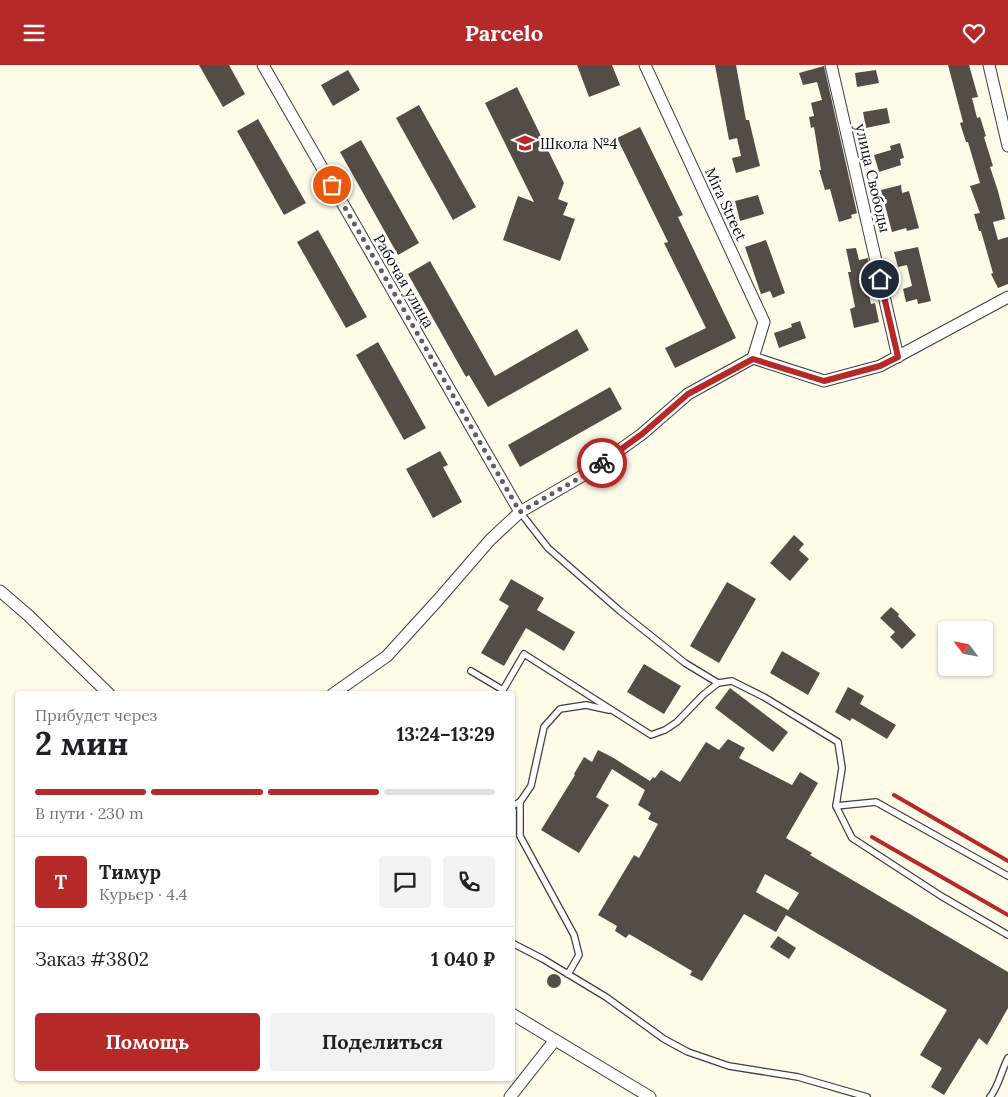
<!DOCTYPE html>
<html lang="ru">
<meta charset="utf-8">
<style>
:root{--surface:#fff;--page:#f2f2f2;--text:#202124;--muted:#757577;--line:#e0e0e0;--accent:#b52928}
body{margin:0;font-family:Lora,serif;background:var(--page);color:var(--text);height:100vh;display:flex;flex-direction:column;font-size:19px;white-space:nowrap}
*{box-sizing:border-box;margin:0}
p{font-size:16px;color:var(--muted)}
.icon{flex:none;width:28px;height:28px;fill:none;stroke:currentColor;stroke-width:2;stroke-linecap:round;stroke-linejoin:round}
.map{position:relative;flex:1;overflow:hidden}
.drawer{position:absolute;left:15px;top:626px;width:500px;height:390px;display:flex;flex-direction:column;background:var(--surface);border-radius:5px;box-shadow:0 1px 4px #0004}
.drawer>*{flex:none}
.needle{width:32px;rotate:302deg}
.tools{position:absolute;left:938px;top:556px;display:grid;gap:10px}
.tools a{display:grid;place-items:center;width:55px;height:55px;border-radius:5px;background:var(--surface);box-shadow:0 1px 4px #0004;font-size:25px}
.pin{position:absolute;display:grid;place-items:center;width:42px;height:42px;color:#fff;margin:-21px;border:2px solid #fff;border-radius:50%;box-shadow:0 1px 5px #0007}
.courier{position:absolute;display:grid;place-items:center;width:50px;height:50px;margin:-25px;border:4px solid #b52928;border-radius:50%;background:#fff;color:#222;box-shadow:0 1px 6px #0007}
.summary em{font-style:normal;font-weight:700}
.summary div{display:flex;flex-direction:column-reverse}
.summary{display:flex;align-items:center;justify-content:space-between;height:85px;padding:0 20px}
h1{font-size:32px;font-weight:700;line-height:38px}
.bar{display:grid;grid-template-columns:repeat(4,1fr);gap:8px 5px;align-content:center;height:60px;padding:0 20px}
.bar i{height:6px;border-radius:4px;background:var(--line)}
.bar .on{background:var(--accent)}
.bar p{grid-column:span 4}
.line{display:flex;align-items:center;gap:12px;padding:0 20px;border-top:1px solid var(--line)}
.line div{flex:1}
.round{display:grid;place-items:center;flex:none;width:52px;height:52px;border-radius:5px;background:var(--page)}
.cta{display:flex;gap:10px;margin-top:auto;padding:10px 20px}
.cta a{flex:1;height:58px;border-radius:5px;background:var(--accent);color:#fff;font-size:20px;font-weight:700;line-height:58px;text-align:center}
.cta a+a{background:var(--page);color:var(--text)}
header{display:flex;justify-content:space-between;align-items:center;height:65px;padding:0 20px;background:var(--accent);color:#fff;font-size:22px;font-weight:700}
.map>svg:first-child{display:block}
</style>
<header><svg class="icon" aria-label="menu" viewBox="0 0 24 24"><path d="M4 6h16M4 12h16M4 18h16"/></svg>Parcelo<svg class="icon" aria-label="heart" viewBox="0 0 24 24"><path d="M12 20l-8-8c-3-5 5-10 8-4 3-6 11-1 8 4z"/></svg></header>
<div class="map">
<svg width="1008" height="1032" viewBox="0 0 1008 1032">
<rect width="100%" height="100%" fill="#fefbe9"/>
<g fill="#534c47" fill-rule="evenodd">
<polygon points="199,0 229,0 245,29 223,42"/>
<polygon points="577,0 612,0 620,20 589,32"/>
<polygon points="715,0 736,0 746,55 749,55 760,101 736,108 732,93 741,91 737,73 729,75"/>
<polygon points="948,0 969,0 978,32 972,33 977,53 980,52 986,71 984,72 993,101 990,102 998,126 1005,154 993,157 998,175 1008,172 1008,219 998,223 991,209 993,208 981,166 979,166 974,149 980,148 970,121 980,118 968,77 966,77 960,58 963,57"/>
<polygon points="824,1 857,148 851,150 852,153 839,157 830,124 825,125 819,105 821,105 814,62 811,63 809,52 814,51 811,38 822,35 817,17 803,20 799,8"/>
<polygon points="348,5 360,25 333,41 321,20"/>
<polygon points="876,5 879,18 857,22 855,8"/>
<polygon points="517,22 564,118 558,134 568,138 563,150 575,154 560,196 503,175 518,131 534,137 485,38"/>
<polygon points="419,40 476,142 453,155 396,53"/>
<polygon points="887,43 890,58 866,63 863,47"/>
<polygon points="258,54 306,138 284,150 237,66"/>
<polygon points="640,62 683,150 678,152 736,273 675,303 665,283 706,263 664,178 668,177 617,73"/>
<polygon points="361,75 419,178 398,190 340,87"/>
<polygon points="900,78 904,93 900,94 901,100 879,107 874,90 891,85 890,81"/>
<polygon points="901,120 902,128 909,126 919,163 907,166 906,163 892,167 881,125"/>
<polygon points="758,130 764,149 740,156 735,136"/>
<polygon points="318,165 367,252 346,263 297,177"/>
<polygon points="766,175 785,228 773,233 770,226 761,229 745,182"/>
<polygon points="918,182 931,236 918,239 917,234 906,237 903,224 912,221 907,200 898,202 894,187"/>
<polygon points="856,183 859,195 868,193 872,216 866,217 871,239 875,238 879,257 854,263 850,244 855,242 848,207 851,207 846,184"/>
<polygon points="430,196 495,311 577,264 589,285 488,342 469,310 466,312 408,209"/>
<polygon points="800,256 806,273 779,283 774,268 792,262 791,259"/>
<polygon points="378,277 426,363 404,375 356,290"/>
<polygon points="610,322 622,344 520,402 508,380"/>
<polygon points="440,386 448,400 443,402 462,437 433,453 406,404"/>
<polygon points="794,470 804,479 799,485 809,494 790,516 770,498"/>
<polygon points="511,514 544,533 537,545 575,567 564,586 526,563 504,601 481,588 509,541 499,535"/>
<polygon points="727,517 756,534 719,598 690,581"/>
<polygon points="891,542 899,549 898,551 916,570 902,584 890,572 895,567 880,553"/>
<polygon points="782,586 820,608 808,630 770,608"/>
<polygon points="644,599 681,621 664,649 627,627"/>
<polygon points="848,622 864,631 860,639 896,660 887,674 852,653 850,656 835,647"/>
<polygon points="730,623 788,667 773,687 715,643"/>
<path d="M728,674L745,683L739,693L792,720L800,707L818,718L786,773L812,788L810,790L1008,907V943L987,980L979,973L944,1030L931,1022L942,1003L920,990L947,945L786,850L776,867L744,849L702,916L690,910L692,906L629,869L626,873L615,866L617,861L598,850L634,790L639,793L658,759L648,754L651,748L638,740L645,725L612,704L596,732L609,740L579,788L541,765L575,710L574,709L584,692L592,697L598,685L612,692L650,716L653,712L655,713L661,705L680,717L706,677L719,685ZM765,809L799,828L787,847L788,845L756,827Z"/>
<polygon points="778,871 796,883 789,894 770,882"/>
<circle cx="554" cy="916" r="7"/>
</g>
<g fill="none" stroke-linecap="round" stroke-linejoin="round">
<g stroke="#3e3e3e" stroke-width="8">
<g id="service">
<polyline points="520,447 548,483 620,546 685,598 718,618"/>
<polyline points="471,606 503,625 524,589 651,670 665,665 677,657 703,630 718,618 732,616 764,632 838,677 842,703 836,741 852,773 941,831 1008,870"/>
<polyline points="520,737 520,771 574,870 579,890 568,909"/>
<polyline points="512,741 520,737 531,721 544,662 560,644 586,640 609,645"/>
<polyline points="836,741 876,737 1008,811"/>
<polyline points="512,878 543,894 606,932 664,974 688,987 729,1001 798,1012 867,1032"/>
<path d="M990,1032C999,1021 1001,1006 1008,993"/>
</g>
</g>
<g stroke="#3e3e3e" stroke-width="13">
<g id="minor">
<polyline points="263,0 520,447"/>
<polyline points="645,0 764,257 753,293"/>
<polyline points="831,0 898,292"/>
<polyline points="989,0 1008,81"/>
<polyline points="0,526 29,551 109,629"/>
<polyline points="333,629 387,591 438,535 490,475 520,447 589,407 642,369 688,329 753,293 824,316 880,301 1008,232"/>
<polyline points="512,949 650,1032"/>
<polyline points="510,1032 555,975"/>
</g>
</g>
<use href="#service" stroke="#fff" stroke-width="5.5"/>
<use href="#minor" stroke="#fff" stroke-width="11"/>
<g stroke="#b52928" stroke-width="4">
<polyline points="894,730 1008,796"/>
<polyline points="872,772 1008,850"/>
</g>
</g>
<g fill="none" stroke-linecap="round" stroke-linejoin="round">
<polyline stroke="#605f59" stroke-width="5" stroke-dasharray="0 9" points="332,120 520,447 590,407 602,398"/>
<polyline stroke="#b52928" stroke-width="6" points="602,398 642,369 688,329 753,294 824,316 880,301 898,292 880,214"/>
</g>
<defs>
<g id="school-bare" transform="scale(1.5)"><path d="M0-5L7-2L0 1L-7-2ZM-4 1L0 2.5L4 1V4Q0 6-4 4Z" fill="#b52928" stroke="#fff" stroke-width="2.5" paint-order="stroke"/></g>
</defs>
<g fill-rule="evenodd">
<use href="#school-bare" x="525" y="78"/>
</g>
<g text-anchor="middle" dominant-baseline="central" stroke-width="5" stroke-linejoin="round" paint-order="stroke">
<g font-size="15" fill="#0b0b0b" stroke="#fff" text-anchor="start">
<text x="540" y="78">Школа №4</text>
</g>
<g font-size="15" fill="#0b0b0b" stroke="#fff">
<text transform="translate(873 113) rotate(77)">улица Свободы</text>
<text transform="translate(726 139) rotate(65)">Mira Street</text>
<text transform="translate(404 216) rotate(60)">Рабочая улица</text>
</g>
</g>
</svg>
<div class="tools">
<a><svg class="needle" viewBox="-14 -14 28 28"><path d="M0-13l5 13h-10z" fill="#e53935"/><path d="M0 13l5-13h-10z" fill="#757577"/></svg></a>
</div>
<div class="pin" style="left:332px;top:120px;background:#ea580c"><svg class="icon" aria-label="bag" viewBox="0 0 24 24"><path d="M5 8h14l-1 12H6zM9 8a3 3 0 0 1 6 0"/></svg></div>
<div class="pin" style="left:880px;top:214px;background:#1f2937"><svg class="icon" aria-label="home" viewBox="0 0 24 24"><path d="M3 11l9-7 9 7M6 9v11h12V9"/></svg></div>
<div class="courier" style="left:602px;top:398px"><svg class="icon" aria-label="bike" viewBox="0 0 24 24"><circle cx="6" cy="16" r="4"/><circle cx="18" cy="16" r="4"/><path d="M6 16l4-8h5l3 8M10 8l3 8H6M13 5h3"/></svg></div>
<section class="drawer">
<div class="summary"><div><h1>2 мин</h1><p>Прибудет через</p></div><em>13:24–13:29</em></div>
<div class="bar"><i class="on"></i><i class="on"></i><i class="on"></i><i></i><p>В пути · 230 m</p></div>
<div class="line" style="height:90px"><b class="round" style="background:var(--accent);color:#fff">Т</b><div><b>Тимур</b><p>Курьер · 4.4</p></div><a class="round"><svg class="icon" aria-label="chat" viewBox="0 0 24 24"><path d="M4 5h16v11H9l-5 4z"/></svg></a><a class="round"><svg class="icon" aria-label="phone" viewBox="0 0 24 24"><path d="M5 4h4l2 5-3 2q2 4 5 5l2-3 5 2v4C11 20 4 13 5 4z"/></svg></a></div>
<div class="line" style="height:65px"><div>Заказ #3802</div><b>1 040 ₽</b></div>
<div class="cta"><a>Помощь</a><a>Поделиться</a></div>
</section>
</div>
